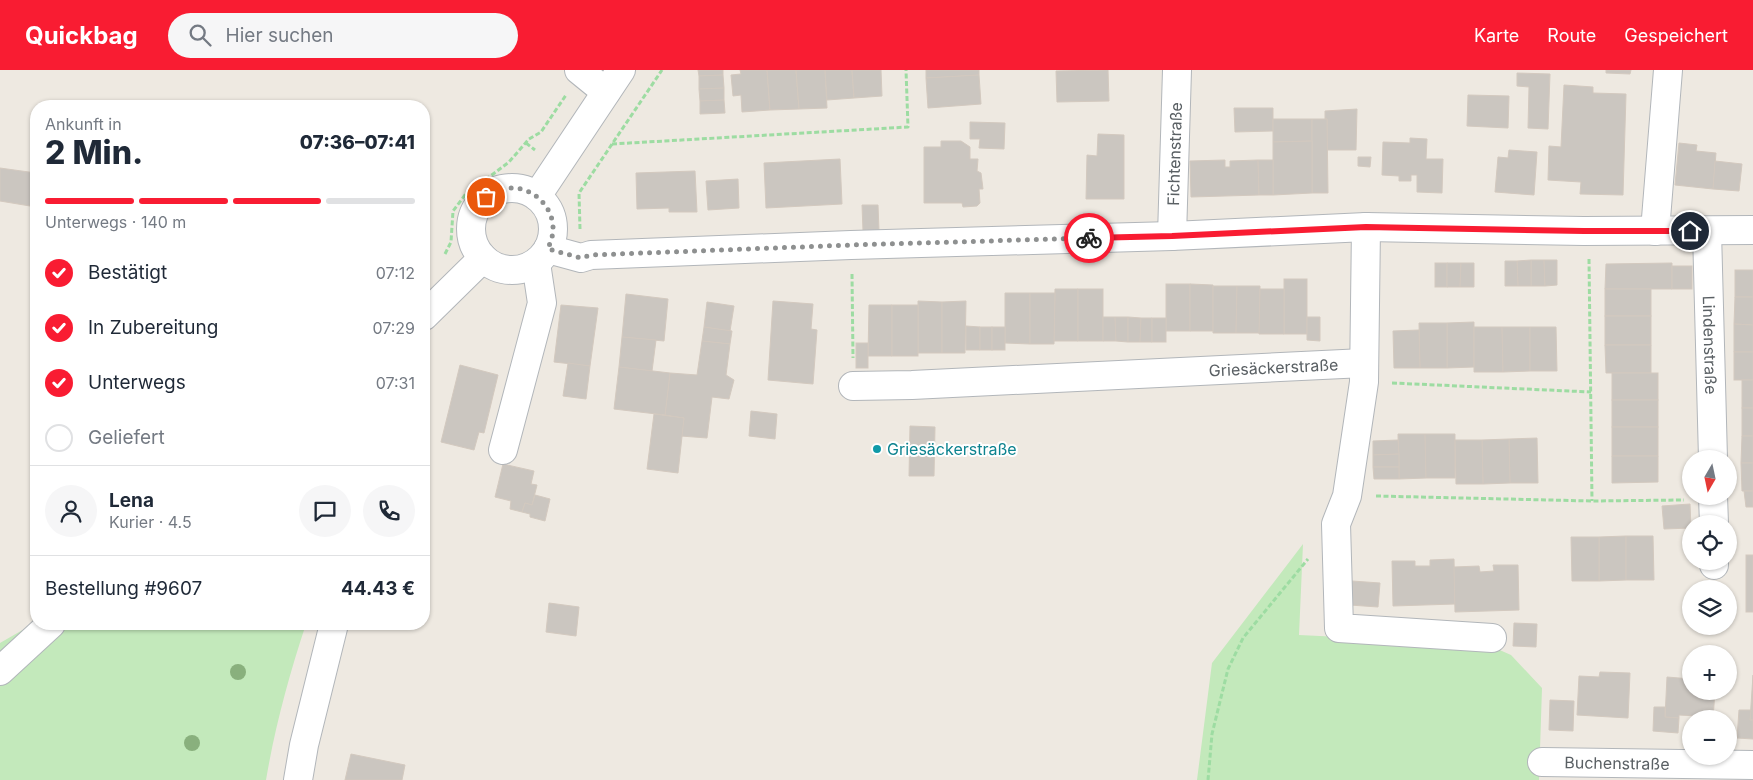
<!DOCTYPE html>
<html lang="de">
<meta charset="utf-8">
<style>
:root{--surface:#fff;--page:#f6f6f7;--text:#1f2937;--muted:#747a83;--line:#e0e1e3;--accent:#f91c32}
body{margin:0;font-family:Inter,sans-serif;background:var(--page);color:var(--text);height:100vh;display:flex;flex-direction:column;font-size:19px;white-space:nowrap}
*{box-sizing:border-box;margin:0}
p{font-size:16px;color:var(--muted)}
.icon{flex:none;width:28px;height:28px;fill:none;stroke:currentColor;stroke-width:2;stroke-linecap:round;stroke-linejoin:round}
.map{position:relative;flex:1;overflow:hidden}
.sheet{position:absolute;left:30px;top:30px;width:400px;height:530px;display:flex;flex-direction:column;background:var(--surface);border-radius:20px;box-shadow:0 1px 4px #0004}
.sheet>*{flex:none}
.needle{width:32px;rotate:189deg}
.tools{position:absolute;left:1682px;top:380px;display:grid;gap:10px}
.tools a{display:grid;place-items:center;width:55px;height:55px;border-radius:50%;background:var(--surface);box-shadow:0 1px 4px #0004;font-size:25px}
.pin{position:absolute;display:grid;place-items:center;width:42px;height:42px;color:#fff;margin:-21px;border:2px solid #fff;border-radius:50%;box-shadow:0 1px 5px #0007}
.courier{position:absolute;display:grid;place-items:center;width:50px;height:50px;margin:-25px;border:4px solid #f91c32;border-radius:50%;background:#fff;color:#222;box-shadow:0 1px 6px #0007}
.head em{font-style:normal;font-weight:800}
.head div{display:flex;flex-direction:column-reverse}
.head{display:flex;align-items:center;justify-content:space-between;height:85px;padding:0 15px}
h1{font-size:32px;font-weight:800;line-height:38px}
.bar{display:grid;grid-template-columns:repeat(4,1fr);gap:8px 5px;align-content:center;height:60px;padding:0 15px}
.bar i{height:6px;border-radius:4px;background:var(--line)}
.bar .on{background:var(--accent)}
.bar p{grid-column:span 4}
.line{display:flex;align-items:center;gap:12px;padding:0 15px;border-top:1px solid var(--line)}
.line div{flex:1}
.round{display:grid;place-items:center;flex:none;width:52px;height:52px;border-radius:26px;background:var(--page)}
ol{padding:0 15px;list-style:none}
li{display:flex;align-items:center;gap:15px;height:55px}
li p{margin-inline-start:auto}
li .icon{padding:5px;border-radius:50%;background:var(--accent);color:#fff;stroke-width:4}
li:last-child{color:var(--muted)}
li i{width:28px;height:28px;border:2px solid var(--line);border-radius:50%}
header{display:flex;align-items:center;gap:30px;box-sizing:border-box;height:70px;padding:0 25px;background:var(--accent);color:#fff}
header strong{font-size:24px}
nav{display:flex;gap:28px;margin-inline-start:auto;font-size:18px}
.search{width:350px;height:45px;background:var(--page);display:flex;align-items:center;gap:12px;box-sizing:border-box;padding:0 18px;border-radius:28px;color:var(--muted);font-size:19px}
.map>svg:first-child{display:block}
</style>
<header>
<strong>Quickbag</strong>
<div class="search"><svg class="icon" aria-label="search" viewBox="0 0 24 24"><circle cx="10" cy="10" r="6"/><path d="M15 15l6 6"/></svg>Hier suchen</div>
<nav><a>Karte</a><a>Route</a><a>Gespeichert</a></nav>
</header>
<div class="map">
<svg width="1753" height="710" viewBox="0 0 1753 710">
<rect width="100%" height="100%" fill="#eee9e1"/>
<g fill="#c3e9bb">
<polygon points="1303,474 1299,565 1486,574 1511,585 1542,618 1539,710 1197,710 1212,593"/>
<path d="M36,549V554H306C289,605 275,657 266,710H0V573L26,558Z"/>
</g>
<g fill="#cbc6c0" stroke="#d3c9bf">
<polygon points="698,0 723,0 723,5 699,6"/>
<polygon points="740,0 767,0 770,40 742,42 741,25 733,26 731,5 741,4"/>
<polygon points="767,0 796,0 799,39 770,40"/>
<polygon points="796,0 825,0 827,38 799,39"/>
<polygon points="825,0 852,0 854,28 827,30"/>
<polygon points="852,0 881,0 882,26 854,28"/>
<polygon points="926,0 979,0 979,5 926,8"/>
<polygon points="1108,0 1109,31 1057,32 1056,1"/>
<polygon points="1606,0 1631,0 1630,4 1606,3"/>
<polygon points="1517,3 1550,4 1548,59 1528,58 1529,17 1517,16"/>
<polygon points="723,5 724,18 699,19 699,6"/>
<polygon points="979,5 981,34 928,38 926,8"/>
<polygon points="1564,15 1593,17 1593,23 1626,24 1623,125 1580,124 1581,112 1548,110 1549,76 1561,77"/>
<polygon points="724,18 724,30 700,31 699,19"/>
<polygon points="1468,25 1509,26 1508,58 1467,56"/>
<polygon points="724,30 725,43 700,44 700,31"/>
<polygon points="1234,38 1273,38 1273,61 1235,62"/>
<polygon points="1357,39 1356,80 1327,80 1327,49 1325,49 1325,41"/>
<polygon points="1273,49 1312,49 1312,71 1273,72"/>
<polygon points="1312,49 1327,49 1328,123 1312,123"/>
<polygon points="970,52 1005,53 1004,79 979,78 980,69 970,69"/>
<polygon points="1098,64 1124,65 1124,129 1086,129 1087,85 1097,86"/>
<polygon points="1410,68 1427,69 1426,89 1443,89 1442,123 1417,122 1417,105 1411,105 1411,111 1399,111 1399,106 1382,105 1383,72 1410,73"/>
<polygon points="941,71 961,71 970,77 970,89 978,89 977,101 981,103 983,119 979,119 980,133 977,136 963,137 962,133 924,133 924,77 941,77"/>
<polygon points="1312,71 1312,123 1273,125 1273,72"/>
<polygon points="1679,73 1697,75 1696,81 1716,83 1713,119 1675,115"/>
<polygon points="1509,80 1537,82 1534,125 1495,122 1498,87 1508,88"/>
<polygon points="1358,87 1371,87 1370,97 1358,96"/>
<polygon points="840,89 842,134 766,138 764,93"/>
<polygon points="1225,90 1225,97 1230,97 1230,91 1258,90 1259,125 1191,127 1190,91"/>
<polygon points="1258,90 1273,90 1273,125 1259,125"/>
<polygon points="1715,91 1742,94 1739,121 1713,119"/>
<polygon points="0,98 36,103 36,137 0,131"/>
<polygon points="695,101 697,142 669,142 669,138 637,139 636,103"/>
<polygon points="738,109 739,138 708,140 706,111"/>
<polygon points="862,135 878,135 879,161 863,161"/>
<polygon points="1531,190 1544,190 1545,216 1531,216"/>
<polygon points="1531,190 1531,216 1518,216 1517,191"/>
<polygon points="1544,190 1557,190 1557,215 1545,216"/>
<polygon points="1505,191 1517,191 1518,216 1505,216"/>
<rect x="1435" y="193" width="12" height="24"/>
<polygon points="1447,193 1461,193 1460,217 1447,217"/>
<polygon points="1461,193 1474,193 1474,217 1460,217"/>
<polygon points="1672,193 1672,219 1605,219 1606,194"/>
<rect x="1672" y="196" width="20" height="23"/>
<rect x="1735" y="200" width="18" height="27"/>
<rect x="1284" y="209" width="23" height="55"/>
<rect x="1166" y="214" width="24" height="47"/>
<polygon points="1190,214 1213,215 1213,261 1190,261"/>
<polygon points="1213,216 1237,216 1236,263 1213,263"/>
<polygon points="1237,216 1260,216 1260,263 1236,263"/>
<polygon points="1055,219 1078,219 1078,271 1054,271"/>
<rect x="1078" y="219" width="25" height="52"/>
<polygon points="1260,219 1284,219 1284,264 1259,264"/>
<rect x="1605" y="219" width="46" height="27"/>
<polygon points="1005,223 1030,223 1030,274 1005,273"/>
<polygon points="1030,223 1055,223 1054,274 1030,274"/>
<polygon points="626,224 668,229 664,271 622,267"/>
<polygon points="1735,227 1753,227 1753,255 1734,254"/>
<polygon points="773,231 813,234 811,259 817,260 813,314 768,310"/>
<polygon points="918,231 942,232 942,283 918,283"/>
<polygon points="966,231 965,283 942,283 942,232"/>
<polygon points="707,232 734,236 730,261 704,257"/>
<polygon points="561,235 598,238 590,296 554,292"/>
<polygon points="869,235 892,235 892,286 868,286"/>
<rect x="892" y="235" width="26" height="51"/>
<rect x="1605" y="246" width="46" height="29"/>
<polygon points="1103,247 1115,247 1116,271 1103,271"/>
<polygon points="1115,247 1128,247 1128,272 1116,271"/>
<polygon points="1128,247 1141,248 1140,272 1128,272"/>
<polygon points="1307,247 1320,247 1320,271 1307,270"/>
<polygon points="1141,248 1152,248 1152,272 1140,272"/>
<rect x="1152" y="248" width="14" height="24"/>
<polygon points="1474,252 1474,297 1447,298 1447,253"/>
<polygon points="1419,253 1447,253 1447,298 1420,298"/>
<polygon points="1734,254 1753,255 1753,282 1734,282"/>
<polygon points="966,256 980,257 980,280 966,280"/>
<polygon points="704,257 732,261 730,274 702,271"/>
<rect x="980" y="257" width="12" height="23"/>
<rect x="992" y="257" width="13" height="23"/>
<polygon points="1474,257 1502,257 1503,302 1474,302"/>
<polygon points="1502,257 1530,257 1530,301 1503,302"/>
<polygon points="1530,257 1556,257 1557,301 1530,301"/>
<polygon points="1419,260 1420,298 1394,298 1393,261"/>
<polygon points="622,267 656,270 652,301 619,297"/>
<polygon points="702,271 730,274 726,305 734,310 729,329 712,327 707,368 681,366 684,348 665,345 670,303 697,305"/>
<rect x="856" y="273" width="12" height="25"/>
<polygon points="1605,275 1651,275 1651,303 1606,303"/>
<rect x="1734" y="282" width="19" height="28"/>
<polygon points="568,293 590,296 586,329 563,326"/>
<polygon points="460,295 498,305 484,363 479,362 474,380 441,372"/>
<polygon points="619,297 670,303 665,345 614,339"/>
<rect x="1612" y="303" width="46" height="27"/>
<rect x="1742" y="310" width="11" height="28"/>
<rect x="1612" y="330" width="46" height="27"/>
<rect x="1742" y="338" width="11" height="28"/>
<polygon points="751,341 777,344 775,369 749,366"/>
<polygon points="654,344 684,348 678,403 647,399"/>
<polygon points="910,356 935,357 934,406 909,406"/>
<rect x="1612" y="357" width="46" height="29"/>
<polygon points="1398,364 1425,364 1426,408 1399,409"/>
<polygon points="1425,364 1455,364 1455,408 1426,408"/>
<polygon points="1742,366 1753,366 1753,393 1741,393"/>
<polygon points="1537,368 1538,413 1510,413 1509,369"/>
<polygon points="1509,369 1510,413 1483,414 1482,370"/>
<polygon points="1398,370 1399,384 1373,385 1373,371"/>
<polygon points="1455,370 1482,370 1483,414 1456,414"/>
<polygon points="1399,384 1399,397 1373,397 1373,385"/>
<polygon points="1612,386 1658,386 1658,412 1612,413"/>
<polygon points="1741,393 1753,393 1753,421 1742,421"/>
<polygon points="503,394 534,401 531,414 537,415 532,435 525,433 522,442 510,439 511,431 495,427"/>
<polygon points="1373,397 1399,397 1399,409 1374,409"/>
<polygon points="1744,421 1753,421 1753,437 1746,437"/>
<polygon points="535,425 550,429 545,451 530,447 530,444 522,442 525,433 532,435"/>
<polygon points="1690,434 1691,458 1664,459 1662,436"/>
<polygon points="1626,466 1626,510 1599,511 1599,467"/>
<polygon points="1626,466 1653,466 1654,510 1626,510"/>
<polygon points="1571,467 1599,467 1599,511 1572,511"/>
<rect x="1746" y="485" width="7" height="57"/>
<polygon points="1454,489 1455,534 1393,536 1392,491 1415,491 1415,496 1430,496 1430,490"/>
<polygon points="1493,495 1518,495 1519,540 1455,542 1454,497 1479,496 1480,502 1494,501"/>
<polygon points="1352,511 1380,513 1378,537 1350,535"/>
<polygon points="549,533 579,537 576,566 546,562"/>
<polygon points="1514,553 1537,554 1536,577 1513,576"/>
<polygon points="1600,602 1630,603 1628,648 1577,645 1579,606 1599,607"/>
<polygon points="1753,605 1753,650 1750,650"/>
<polygon points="1667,607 1691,609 1691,621 1715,621 1713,649 1697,649 1697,646 1679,645 1679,648 1665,647"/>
<polygon points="1550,630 1574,631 1573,661 1549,660"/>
<polygon points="1654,637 1665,637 1665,647 1679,648 1678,663 1653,661"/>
<polygon points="1739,640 1751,640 1750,650 1753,650 1753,669 1737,668"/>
<polygon points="351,684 405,695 402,710 345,710"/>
</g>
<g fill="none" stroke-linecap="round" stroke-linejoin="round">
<g stroke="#b2b6ba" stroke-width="30">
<g id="minor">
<polyline points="579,0 606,22"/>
<circle cx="512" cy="159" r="41"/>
<polyline points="537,126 621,0"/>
<polyline points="1366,157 1364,312 1347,426 1336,454 1339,558 1492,568"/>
<polyline points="1655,161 1668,0"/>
<path id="s1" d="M1707,161L1713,389"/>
<path id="s2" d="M1172,166L1177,0"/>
<polyline points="548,179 581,188 591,185 851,175 1172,166 1366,157 1584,161 1753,160"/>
<polyline points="424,246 483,188"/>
<path id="s3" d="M853,316L912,315L1364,293"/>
<polyline points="503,380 542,233 536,193"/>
<polyline points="1713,426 1714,454"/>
<polyline points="1714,491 1714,495"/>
<polyline points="0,601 51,554"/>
<path id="s4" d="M1542,692L1753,695"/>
<polyline points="298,710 304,675 334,554"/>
</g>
</g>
<g stroke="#9ddca2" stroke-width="3" stroke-dasharray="5 2.5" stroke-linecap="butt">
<polyline points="526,73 535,80"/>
<polyline points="612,74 908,57 906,0"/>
<polyline points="580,159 579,123 662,0"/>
<polyline points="445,184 451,172 453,141 465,125 509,92 529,69 541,62 566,25"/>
<polyline points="1589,189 1592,431"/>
<polyline points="852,204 853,288"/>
<polyline points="1392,313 1591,322"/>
<polyline points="1376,426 1592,431 1684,430"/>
<polyline points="1208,710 1212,664 1228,599 1243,568 1308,489"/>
</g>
<use href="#minor" stroke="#fff" stroke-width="28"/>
</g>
<g fill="#89b07d">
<circle cx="238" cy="602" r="8"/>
<circle cx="192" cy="673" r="8"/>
</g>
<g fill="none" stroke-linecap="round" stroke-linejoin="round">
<path stroke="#8e9090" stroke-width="5" stroke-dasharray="0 9" d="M486,127C494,123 501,118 511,118C533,117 554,137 553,160C553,166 550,173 548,179L581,188L591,185L852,175L1089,168"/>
<polyline stroke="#f91c32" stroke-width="6" points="1089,168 1172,166 1366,157 1584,161 1690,161"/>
</g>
<circle fill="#0f9aa8" stroke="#fff" stroke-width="2" cx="877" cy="379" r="5"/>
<g text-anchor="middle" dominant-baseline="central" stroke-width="4" stroke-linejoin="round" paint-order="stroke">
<g font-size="16" fill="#5a6064" stroke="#fff">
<text stroke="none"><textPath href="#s2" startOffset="82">Fichtenstraße</textPath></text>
<text stroke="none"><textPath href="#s1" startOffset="114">Lindenstraße</textPath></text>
<text stroke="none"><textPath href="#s3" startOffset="421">Griesäckerstraße</textPath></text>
<text stroke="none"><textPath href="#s4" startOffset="75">Buchenstraße</textPath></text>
</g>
<g font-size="16" fill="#0d838f" stroke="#fff" text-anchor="start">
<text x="887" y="379">Griesäckerstraße</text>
</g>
</g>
</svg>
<div class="tools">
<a><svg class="needle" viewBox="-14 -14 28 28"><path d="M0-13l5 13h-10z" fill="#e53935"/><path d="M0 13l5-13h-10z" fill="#747a83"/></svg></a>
<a><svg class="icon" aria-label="locate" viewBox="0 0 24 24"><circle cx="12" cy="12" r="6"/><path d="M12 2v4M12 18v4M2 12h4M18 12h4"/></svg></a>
<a><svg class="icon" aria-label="layers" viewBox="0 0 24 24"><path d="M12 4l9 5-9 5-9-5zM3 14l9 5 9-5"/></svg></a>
<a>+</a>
<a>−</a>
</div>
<div class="pin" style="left:486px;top:127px;background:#ea580c"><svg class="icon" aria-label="bag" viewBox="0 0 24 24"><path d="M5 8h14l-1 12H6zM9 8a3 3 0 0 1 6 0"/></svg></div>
<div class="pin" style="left:1690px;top:161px;background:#1f2937"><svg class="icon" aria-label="home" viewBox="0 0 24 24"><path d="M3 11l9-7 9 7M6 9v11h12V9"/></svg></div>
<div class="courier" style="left:1089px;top:168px"><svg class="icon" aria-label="bike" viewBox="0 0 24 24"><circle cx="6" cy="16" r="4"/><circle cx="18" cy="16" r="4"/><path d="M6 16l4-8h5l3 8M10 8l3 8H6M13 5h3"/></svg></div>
<section class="sheet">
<div class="head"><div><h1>2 Min.</h1><p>Ankunft in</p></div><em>07:36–07:41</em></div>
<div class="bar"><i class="on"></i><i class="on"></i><i class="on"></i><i></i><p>Unterwegs · 140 m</p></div>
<ol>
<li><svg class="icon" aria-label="check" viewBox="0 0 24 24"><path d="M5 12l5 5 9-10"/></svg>Bestätigt<p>07:12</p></li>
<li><svg class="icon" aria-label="check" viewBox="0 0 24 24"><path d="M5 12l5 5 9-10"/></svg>In Zubereitung<p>07:29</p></li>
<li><svg class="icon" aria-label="check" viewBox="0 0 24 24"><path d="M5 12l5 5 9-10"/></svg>Unterwegs<p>07:31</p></li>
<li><i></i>Geliefert</li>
</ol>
<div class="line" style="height:90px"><a class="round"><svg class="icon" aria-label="person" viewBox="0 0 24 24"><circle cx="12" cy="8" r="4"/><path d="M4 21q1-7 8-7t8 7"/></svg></a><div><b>Lena</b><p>Kurier · 4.5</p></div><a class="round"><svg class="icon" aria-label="chat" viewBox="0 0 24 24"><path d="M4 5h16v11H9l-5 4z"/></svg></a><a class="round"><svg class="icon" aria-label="phone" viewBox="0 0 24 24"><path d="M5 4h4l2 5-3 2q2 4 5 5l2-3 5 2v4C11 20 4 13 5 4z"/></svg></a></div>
<div class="line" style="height:65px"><div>Bestellung #9607</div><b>44.43 €</b></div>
</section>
</div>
